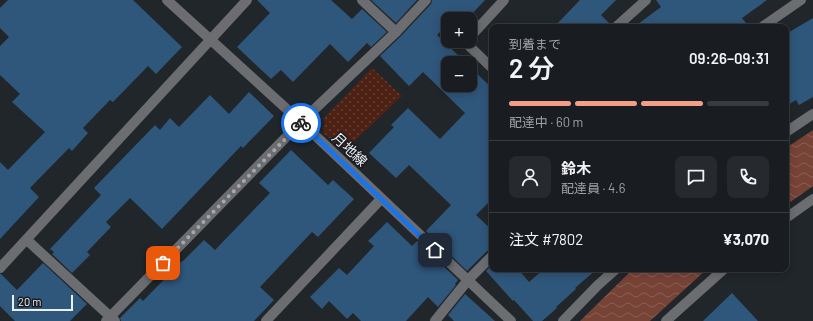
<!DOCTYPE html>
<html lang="ja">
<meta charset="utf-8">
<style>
:root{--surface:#191c20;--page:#26292d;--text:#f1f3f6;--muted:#9fa1a5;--line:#373a3e;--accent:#f49e87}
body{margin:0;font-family:Barlow,"Noto Sans JP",sans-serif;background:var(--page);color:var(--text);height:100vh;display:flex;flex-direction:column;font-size:15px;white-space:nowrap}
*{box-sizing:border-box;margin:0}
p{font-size:13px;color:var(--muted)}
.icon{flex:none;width:22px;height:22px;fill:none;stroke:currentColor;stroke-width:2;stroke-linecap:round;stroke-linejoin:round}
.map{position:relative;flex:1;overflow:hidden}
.details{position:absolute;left:489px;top:24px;width:300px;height:248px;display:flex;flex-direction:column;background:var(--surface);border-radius:8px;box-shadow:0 2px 10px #0003,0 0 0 1px var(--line)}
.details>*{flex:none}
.fabs{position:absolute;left:441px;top:12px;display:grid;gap:8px}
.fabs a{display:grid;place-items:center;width:36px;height:36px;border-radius:8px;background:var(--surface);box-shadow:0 2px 10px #0003,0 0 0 1px var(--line);font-size:20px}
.scale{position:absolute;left:12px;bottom:10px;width:61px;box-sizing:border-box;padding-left:4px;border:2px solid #eceff2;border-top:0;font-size:11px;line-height:14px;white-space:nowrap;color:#eceff2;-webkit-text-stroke:3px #181c20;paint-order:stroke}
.pin{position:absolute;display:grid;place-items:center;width:34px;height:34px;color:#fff;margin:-17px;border-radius:8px;box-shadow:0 2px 6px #0006}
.courier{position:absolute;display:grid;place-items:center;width:40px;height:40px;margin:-20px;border:3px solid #1a73e8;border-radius:50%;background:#fff;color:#222;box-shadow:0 1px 5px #0007}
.headline em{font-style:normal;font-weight:600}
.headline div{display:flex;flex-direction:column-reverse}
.headline{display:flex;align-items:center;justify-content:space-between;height:68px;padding:0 20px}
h1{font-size:26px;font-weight:600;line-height:30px}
.bar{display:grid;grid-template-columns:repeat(4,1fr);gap:6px 4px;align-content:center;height:48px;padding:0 20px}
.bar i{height:5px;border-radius:3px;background:var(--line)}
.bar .active{background:var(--accent)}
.bar p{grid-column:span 4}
.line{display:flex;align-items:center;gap:10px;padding:0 20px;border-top:1px solid var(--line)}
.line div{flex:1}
.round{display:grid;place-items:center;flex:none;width:42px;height:42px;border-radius:8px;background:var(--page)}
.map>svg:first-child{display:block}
</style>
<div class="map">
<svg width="813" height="321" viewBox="0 0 813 321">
<defs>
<pattern id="grass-dots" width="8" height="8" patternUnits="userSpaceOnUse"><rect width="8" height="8" fill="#4e2115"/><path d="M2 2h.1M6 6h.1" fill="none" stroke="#684238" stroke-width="1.8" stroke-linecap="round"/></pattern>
<pattern id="water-waves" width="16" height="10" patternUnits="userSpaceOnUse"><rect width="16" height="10" fill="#774336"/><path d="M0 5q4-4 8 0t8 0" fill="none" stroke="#8a5e54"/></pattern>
</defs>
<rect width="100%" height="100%" fill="#21262a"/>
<polygon fill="url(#grass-dots)" points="372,68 402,96 345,150 323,133 324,118"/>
<g fill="url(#water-waves)">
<polygon points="813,130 813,186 786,205 786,148"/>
<polygon points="633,269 707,269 650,321 580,321"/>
</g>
<g fill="#2f567b">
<polygon points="8,0 133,0 182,47 156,74 148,66 113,102 110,100 83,128 88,133 72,151 69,148 30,188 39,197 0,239 0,162 8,170 45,132 12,102 20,94 0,75 0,46 9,37 0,28 0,8"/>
<polygon points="257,0 331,0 352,19 362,9 387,32 371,47 367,43 348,62 330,44 293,82 281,70 271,79 237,47 270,13"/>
<polygon points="371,0 417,0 396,23"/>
<polygon points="432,0 485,0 467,19 448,19 448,24 437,35 466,63 448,63 448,85 470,85 470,67 492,88 492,199 476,215 492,230 492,250 487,251 467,271 426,231 451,205 409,165 396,178 369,153 394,127 391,125 408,108 440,139 465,113 423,72 409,86 380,56 401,36 431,4"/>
<polygon points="580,0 616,0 601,15 610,24 610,27 554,27"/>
<polygon points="656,0 767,0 742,18 749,27 634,27 661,7"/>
<polygon points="813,18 813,97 799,105 796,100 786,106 786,34"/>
<polygon points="249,92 274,116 243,148 241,146 162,229 130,198 106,222 111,227 87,252 90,255 72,273 52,254 54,252 50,249 101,195 94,188 155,125 160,130 170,118 179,127 210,95 229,114"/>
<polygon points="291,150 328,185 333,180 354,199 318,237 312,232 260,287 274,300 254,321 121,321 120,318 140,298 143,301 183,260 183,261 204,240 215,250 270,193 259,183"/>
<polygon points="387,222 412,246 417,241 458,280 455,284 456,285 438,307 428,297 406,321 361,321 353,313 347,319 329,301 322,309 310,297 339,268 347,275 374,246 368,241"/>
<polygon points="43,263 87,304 70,321 15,321 0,306 0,274 1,274 17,290"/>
<polygon points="492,265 492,269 518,269 529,282 544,269 597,269 575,288 576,289 556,307 557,308 542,321 533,321 514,300 513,301 486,271"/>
<polygon points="732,293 758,321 703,321"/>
<polygon points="465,294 495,321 454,321 448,315"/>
</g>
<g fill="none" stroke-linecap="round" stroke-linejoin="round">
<g stroke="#6b6d70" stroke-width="10">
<polyline points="167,0 301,122 511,321"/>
<polyline points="362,0 396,32"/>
<polyline points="616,27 646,0"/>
<polyline points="762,27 801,0"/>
<polyline points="470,37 504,0"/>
<polyline points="467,41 465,42 492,68"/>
<polyline points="786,132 813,114"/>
<polyline points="786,218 813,199"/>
<polyline points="27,240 115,321"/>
<polyline points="0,268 247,0"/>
<polyline points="106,321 301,122 396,32 426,0"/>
<polyline points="266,321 381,199"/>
<polyline points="435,321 468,280 492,256"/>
<polyline points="563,321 598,285 616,269"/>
<polyline points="666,321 724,269"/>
</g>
</g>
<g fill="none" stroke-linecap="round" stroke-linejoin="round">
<polyline stroke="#a5a9ac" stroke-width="4" stroke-dasharray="0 7.2" points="163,263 301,123"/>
<polyline stroke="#1a73e8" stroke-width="5" points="301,123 435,250"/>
</g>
<g text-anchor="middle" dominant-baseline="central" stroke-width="3" stroke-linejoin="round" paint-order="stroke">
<g font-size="14" fill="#eceff2" stroke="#181c20">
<text transform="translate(350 149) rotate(43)">月地線</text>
</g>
</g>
</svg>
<div class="fabs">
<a>+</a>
<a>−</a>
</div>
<div class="scale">20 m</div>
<div class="pin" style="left:163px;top:263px;background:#ea580c"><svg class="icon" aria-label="bag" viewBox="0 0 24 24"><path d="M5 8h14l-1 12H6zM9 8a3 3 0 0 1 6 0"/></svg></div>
<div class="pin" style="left:435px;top:250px;background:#1f2937"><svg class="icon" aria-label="home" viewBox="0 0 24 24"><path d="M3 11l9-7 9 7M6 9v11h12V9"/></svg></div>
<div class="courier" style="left:301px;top:123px"><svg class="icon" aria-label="bike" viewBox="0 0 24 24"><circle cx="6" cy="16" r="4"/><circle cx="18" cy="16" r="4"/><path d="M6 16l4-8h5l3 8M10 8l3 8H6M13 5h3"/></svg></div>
<section class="details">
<div class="headline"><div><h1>2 分</h1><p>到着まで</p></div><em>09:26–09:31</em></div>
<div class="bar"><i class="active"></i><i class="active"></i><i class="active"></i><i></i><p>配達中 · 60 m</p></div>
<div class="line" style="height:72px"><a class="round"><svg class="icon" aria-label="person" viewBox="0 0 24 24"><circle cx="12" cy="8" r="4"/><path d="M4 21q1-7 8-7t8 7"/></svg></a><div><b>鈴木</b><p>配達員 · 4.6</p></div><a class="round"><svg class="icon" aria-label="chat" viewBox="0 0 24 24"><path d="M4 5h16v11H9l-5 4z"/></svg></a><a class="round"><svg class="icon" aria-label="phone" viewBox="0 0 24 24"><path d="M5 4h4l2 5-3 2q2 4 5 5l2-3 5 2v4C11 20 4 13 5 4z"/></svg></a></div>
<div class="line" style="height:52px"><div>注文 #7802</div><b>¥3,070</b></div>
</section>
</div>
